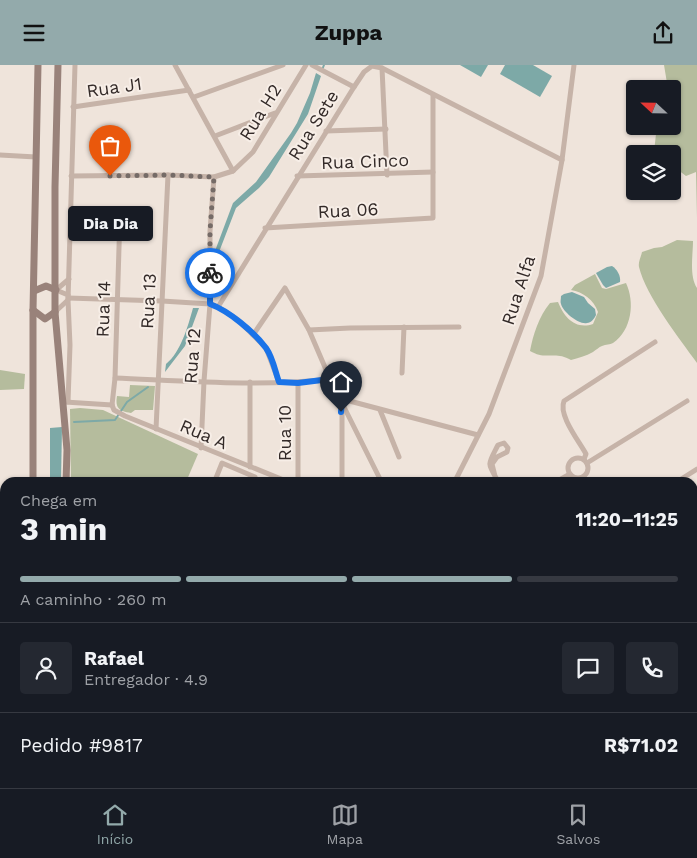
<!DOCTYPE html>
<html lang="pt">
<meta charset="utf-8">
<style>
:root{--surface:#171b24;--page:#242831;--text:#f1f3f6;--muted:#9ea1a6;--line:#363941;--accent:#93aaab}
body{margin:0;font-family:"Work Sans",sans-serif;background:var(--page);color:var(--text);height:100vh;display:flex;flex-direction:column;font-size:19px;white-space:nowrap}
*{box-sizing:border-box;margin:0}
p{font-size:16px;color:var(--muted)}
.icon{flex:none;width:28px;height:28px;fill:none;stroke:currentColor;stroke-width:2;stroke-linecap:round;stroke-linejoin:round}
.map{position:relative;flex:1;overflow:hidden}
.drawer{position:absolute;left:0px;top:412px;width:698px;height:311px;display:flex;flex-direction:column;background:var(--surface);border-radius:15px 15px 0 0;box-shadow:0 1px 4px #0004}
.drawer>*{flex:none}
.needle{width:32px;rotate:292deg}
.controls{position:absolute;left:626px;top:15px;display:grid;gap:10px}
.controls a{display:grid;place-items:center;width:55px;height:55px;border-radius:5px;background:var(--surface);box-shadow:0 1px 4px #0004;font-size:25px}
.pin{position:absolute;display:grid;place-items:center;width:42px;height:42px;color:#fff;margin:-51px -21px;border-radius:50% 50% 50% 0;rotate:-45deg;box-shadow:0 0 5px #0007}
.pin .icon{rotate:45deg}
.courier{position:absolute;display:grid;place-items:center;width:50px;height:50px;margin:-25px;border:4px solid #1a73e8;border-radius:50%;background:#fff;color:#222;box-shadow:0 1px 6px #0007}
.bubble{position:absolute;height:35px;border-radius:5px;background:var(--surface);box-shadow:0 1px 4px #0004;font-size:16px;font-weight:700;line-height:35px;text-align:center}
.summary em{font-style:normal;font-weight:700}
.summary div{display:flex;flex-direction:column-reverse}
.summary{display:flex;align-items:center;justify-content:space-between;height:85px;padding:0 20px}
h1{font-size:32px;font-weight:700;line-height:38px}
.bar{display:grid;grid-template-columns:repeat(4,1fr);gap:8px 5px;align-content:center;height:60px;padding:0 20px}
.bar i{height:6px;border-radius:4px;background:var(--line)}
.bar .current{background:var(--accent)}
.bar p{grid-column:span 4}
.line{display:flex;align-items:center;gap:12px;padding:0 20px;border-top:1px solid var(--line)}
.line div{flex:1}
.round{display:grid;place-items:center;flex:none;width:52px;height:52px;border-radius:5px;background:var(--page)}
header{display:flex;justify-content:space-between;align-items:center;height:65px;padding:0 20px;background:var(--accent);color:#111;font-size:22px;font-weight:700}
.menu{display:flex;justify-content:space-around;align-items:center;height:70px;border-top:1px solid var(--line);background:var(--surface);font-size:14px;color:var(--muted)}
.menu a{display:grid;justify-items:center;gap:2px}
.menu .current{color:var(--accent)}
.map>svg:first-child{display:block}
</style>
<header><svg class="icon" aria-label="menu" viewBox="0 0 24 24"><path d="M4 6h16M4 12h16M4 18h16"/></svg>Zuppa<svg class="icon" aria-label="share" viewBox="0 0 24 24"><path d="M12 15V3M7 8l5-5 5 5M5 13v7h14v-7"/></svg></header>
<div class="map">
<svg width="697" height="723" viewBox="0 0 697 723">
<rect width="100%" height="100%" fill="#efe4db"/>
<g fill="#b5bc9d">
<polygon points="664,0 697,0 697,153 696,107 686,111 673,101 672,89 657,89 654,87 656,69 660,61 672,61 672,24 668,24"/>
<path d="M677,175L693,176C693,190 689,211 697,223V298C679,273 646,231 639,202C638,197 641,192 642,187L654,183L662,182Z"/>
<path d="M595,209L602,223L606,224L626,218C635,237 632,265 613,278C610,280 606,279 602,281C599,282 596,285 593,287C586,291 578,293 571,295C554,285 547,296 530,286C533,270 539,251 550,238L558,237C564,252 575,265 593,259L598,247C594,235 583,227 571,225L575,220Z"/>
<polygon points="0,305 25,309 24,324 0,325"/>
<path d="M130,320L155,321L153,345H135L131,348C119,346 115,343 117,331L129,332Z"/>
<polygon points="80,343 103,345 198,389 186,417 71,417 70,344"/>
</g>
<g fill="#7da9a7">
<polygon points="460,0 488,0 481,12"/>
<polygon points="505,0 533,0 552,11 540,32 500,9"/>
<polygon points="316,8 321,11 308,49 269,112 259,123 236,143 219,187 215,186 233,138 256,117 291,68 297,58 310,28"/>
<path d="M612,201C617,204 621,211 620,217L606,223L603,220L596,208L607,202Z"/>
<path d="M572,227L584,232L588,238L595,244L596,250C594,254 591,258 587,258C579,260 563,247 561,239C560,237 561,234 561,231L564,229Z"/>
<path d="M193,243H199L185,281L165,307L166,299C181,287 188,261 193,243Z"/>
<polygon points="62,362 61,417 50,417 50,363"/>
</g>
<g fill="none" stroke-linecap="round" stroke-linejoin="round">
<g stroke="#7da9a7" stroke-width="2">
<polyline points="322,5 324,0"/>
<polyline points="74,357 115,355 127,337 148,322"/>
</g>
<g stroke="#c6b3a8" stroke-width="5">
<polyline points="175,0 233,106"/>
<polyline points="312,0 354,22"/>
<polyline points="382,3 387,110"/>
<polyline points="194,32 283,0"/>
<polyline points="73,42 189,25"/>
<polyline points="326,66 386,64"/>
<polyline points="215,71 275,48"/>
<polyline points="0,90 36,92"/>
<polyline points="71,111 168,110 214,112 233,106 253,87 306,0"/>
<polyline points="297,111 433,107"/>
<polyline points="265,163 433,153 433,30"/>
<polyline points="68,230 56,225 69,214"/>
<polyline points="68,233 162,236 210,239 218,242 237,254 266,283 279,317"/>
<polyline points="218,242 354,22 364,7 372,1 382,3 562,95"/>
<polyline points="55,247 68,235"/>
<polyline points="309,265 350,263 459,262"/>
<polyline points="253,270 285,223 309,265 330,314 382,418"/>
<polyline points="402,308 404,262"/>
<path d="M115,313C187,316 260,322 330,314"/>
<polyline points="298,318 298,418"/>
<polyline points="342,334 478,370"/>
<polyline points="65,337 112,340"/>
<polyline points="68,337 70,280 68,235 75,0"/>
<polyline points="112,340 114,345 125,351 291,418"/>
<polyline points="112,340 115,313 120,150"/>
<polyline points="380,345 399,392"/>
<polyline points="156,364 168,110"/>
<polyline points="201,383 204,316 210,239 210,166 214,112"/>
<circle cx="578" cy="403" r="10"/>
<path d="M584,394L586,389C579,376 558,350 564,336L655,277"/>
<polyline points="587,398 687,336"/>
<polyline points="250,402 250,317"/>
<path d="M495,411L492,399L497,392L507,387L508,383L504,378L498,380C487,401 487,397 499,418"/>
<polyline points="214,418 222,398 255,412 253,418"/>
<polyline points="342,418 342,336"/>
<polyline points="454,418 489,349 541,211 562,95 574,0"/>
<polyline points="554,418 570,409"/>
<polyline points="675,418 697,404"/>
<polyline points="692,481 697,479"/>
<polyline points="692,556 697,553"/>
<polyline points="692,583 697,590"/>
<polyline points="692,632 697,629"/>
<polyline points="692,708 697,705"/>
<polyline points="405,719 409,723"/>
<polyline points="487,719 490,723"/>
<polyline points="566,719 569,723"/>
<polyline points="108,723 108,719"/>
<polyline points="154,723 156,719"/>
<polyline points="212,723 213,719"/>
<polyline points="281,723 284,719"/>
<polyline points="310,723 316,721 319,723"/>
<polyline points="669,723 675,719"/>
</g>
<g stroke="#99827a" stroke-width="7">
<polyline points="58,0 55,122 55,247 67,385 66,418"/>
<polyline points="34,226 46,221 56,225"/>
<polyline points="33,245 45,254 55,247"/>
<polyline points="33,418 33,245 38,0"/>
<polyline points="26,719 28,723"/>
<polyline points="49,723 51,719"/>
</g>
</g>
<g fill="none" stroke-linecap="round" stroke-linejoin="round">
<polyline stroke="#756b67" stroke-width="5" stroke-dasharray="0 9" points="110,111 168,110 214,112 210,166 210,208"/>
<path stroke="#1a73e8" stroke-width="6" d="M210,208V239C229,246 254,267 266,283C273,293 275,306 279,317L298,318L330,314L342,334L341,347"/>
</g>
<g text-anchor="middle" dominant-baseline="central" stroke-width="4" stroke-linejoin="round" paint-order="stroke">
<g font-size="18" fill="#332a28" stroke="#f7eee7">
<text transform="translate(114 22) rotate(-8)">Rua J1</text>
<text transform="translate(260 47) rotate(-58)">Rua H2</text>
<text transform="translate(313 60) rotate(-58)">Rua Sete</text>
<text transform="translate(365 96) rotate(-2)">Rua Cinco</text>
<text transform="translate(348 145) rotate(-3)">Rua 06</text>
<text transform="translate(518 225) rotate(-72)">Rua Alfa</text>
<text transform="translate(148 236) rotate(-87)">Rua 13</text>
<text transform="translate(103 244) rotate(-88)">Rua 14</text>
<text transform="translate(192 291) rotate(-86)">Rua 12</text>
<text transform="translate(284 368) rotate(-90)">Rua 10</text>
<text transform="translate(204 369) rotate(23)">Rua A</text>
</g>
</g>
</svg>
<div class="controls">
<a><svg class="needle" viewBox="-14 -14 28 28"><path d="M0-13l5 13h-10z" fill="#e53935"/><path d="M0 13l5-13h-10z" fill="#9ea1a6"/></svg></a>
<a><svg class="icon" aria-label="layers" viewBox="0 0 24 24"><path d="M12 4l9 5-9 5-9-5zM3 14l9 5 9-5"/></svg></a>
</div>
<div class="pin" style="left:110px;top:111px;background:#ea580c"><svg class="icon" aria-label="bag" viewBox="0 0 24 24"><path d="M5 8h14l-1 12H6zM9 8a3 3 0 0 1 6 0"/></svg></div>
<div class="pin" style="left:341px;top:347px;background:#1f2937"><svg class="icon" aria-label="home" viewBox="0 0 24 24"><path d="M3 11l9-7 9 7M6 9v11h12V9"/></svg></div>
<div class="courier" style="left:210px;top:208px"><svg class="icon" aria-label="bike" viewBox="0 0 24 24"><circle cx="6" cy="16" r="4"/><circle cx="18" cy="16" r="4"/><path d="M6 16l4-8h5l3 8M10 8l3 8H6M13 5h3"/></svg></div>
<div class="bubble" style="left:68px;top:141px;width:85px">Dia Dia</div>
<section class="drawer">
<div class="summary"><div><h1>3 min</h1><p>Chega em</p></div><em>11:20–11:25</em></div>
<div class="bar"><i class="current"></i><i class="current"></i><i class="current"></i><i></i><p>A caminho · 260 m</p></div>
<div class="line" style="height:90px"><a class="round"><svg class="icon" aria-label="person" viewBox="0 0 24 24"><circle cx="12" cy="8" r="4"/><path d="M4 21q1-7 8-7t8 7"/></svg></a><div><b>Rafael</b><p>Entregador · 4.9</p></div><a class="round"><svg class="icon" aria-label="chat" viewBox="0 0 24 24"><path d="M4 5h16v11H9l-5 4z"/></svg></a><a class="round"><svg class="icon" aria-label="phone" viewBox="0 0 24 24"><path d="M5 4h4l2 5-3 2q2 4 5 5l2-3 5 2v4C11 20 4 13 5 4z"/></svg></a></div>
<div class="line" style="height:65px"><div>Pedido #9817</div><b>R$71.02</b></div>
</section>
</div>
<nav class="menu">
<a class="current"><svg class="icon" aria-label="home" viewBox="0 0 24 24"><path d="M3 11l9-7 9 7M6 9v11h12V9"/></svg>Início</a>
<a><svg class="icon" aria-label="map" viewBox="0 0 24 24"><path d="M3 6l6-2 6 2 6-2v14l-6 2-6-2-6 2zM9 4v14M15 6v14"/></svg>Mapa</a>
<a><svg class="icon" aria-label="saved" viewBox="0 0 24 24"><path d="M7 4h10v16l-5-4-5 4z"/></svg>Salvos</a>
</nav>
